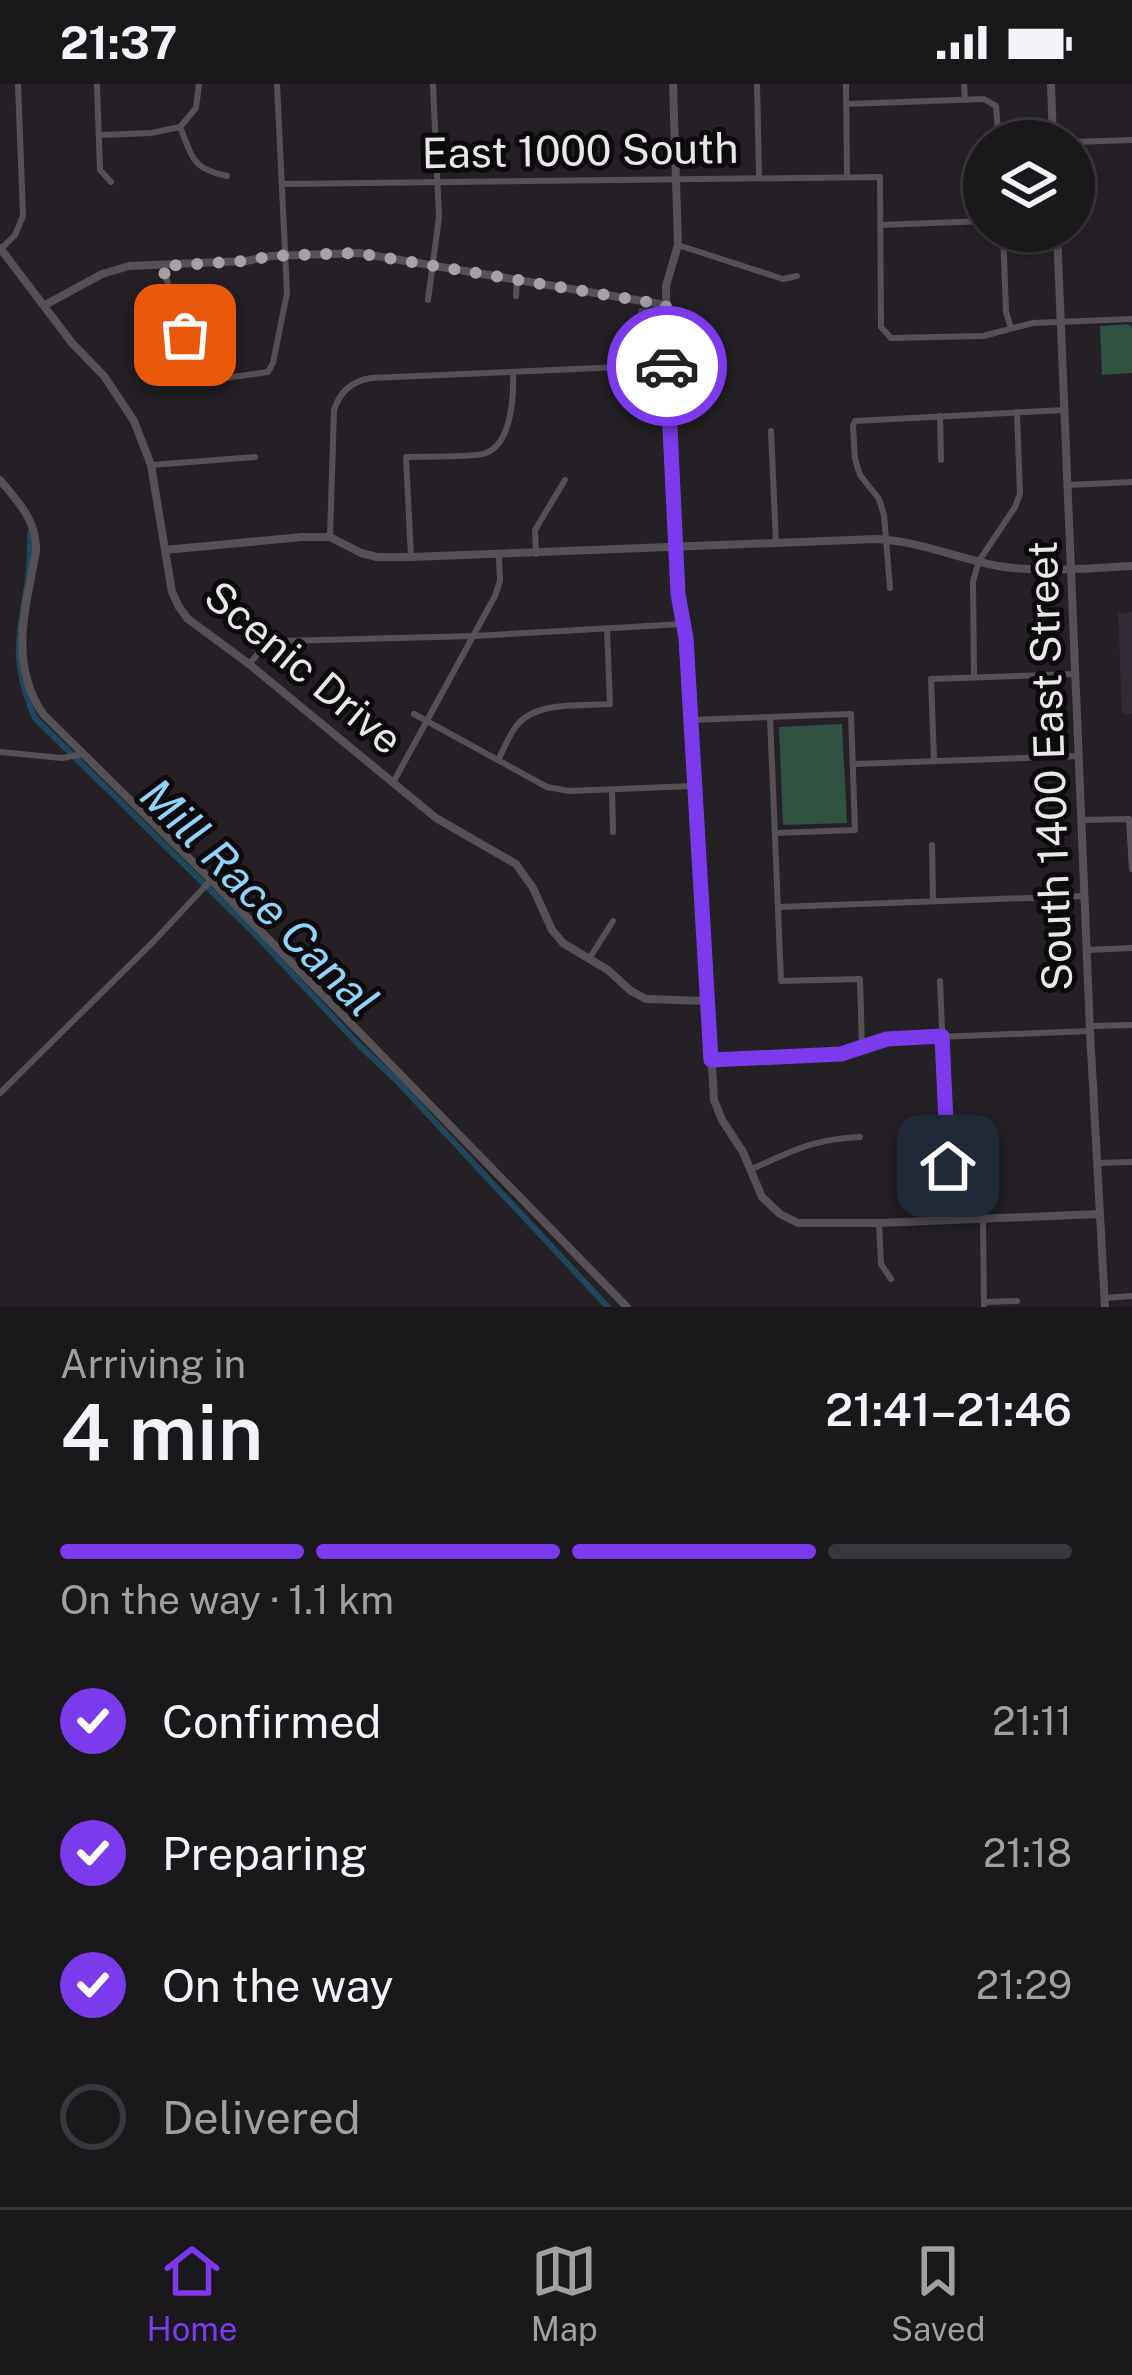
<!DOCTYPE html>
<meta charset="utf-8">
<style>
:root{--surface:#1b181c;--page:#242125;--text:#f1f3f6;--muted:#a0a0a3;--line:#39373b;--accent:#7c3aed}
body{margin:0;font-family:"Public Sans",sans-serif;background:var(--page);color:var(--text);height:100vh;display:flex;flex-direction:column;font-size:45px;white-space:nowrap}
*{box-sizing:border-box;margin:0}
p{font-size:39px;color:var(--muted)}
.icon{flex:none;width:66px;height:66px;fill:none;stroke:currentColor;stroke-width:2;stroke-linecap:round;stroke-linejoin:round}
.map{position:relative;height:1223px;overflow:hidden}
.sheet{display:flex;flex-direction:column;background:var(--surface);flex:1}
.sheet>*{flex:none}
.buttons{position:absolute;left:963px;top:36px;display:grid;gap:24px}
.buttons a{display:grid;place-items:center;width:132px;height:132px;border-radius:50%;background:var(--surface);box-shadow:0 3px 9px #0004,0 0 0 3px var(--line);font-size:60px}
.pin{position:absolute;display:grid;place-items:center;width:102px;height:102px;color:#fff;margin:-51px;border-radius:24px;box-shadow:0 6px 18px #0006}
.courier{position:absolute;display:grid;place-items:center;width:120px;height:120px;margin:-60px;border:9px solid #7c3aed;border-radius:50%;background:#fff;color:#222;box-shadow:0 3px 15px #0007}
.headline em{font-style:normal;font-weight:600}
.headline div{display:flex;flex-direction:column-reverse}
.headline{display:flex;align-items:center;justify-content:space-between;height:204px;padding:0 60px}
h1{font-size:78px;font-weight:600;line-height:90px}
.bar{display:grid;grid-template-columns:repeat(4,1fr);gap:18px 12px;align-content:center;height:144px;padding:0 60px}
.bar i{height:15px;border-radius:9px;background:var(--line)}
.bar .on{background:var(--accent)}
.bar p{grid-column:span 4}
ol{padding:0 60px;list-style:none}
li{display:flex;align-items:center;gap:36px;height:132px}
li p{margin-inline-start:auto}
li .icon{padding:12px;border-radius:50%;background:var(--accent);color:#fff;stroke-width:4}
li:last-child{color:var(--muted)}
li i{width:66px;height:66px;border:6px solid var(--line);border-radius:50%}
.status{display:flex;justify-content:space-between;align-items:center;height:84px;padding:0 60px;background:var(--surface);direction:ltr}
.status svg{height:33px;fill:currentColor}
.dock{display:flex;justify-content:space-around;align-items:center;height:168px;border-top:3px solid var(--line);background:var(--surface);font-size:33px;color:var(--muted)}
.dock a{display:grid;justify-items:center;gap:6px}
.dock .on{color:var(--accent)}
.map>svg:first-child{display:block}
</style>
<div class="status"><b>21:37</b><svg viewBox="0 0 49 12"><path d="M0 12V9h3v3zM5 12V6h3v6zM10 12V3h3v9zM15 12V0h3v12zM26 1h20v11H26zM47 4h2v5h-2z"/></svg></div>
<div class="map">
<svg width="1132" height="1223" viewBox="0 0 1132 1223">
<rect width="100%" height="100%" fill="#242025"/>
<polygon fill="#312933" points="1132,528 1132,630 1122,630 1118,529"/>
<g fill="#315143">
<polygon points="639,224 655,226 657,230 659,268 657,273 632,275"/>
<polygon points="1128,240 1132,243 1132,289 1102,291 1100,242"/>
<polygon points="842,640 847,739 783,741 779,643"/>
</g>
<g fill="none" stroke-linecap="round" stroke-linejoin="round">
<path stroke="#20485d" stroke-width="6" d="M30,449C33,529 0,553 35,634L251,846L360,962L396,996L608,1223"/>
<g stroke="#565157" stroke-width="6">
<polyline points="97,0 100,86 111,98"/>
<polyline points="757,0 759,92"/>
<polyline points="846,0 847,92"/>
<polyline points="964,0 965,16"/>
<polyline points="846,20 984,15 996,22 999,57"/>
<path d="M180,43C193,74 191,84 227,92"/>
<polyline points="180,43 196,24 199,0"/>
<polyline points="100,51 151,49 180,43"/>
<polyline points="1074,58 1132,56"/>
<polyline points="282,100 880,93 881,243 891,254 983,252 1033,239 1132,235"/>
<polyline points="880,141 984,137"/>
<polyline points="1003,147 1006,228 1011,244"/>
<polyline points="678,161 783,195 797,192"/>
<polyline points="1,165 15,151 23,132 18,0"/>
<polyline points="162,182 200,291 211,296 268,288 273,279 287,209 277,0"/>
<polyline points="516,212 517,196"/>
<polyline points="428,216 439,133 433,0"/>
<polyline points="940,332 941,376"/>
<polyline points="771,347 776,460"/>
<polyline points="151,381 255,373"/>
<polyline points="1068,401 1132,398"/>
<path d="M330,453L334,326C340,307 352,297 371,294L667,281"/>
<polyline points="536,470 535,446 565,396"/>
<path d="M411,473L406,373C421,372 474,374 486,369C512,359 514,311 513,288"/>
<polyline points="890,504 884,431 879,415 860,391 855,375 853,342 855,337 1064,326"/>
<polyline points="249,580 263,564 282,557 474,552 683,540"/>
<polyline points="974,593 973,497 979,477 1015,423 1020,410 1017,328"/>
<polyline points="414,630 547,703 569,707 693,702"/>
<polyline points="770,633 781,897 860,895 862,965"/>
<polyline points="691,636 851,630 855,746 775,749"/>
<polyline points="0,668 62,674 83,670"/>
<path d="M498,676C504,665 509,651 517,641C537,617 581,622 610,620L607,545"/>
<polyline points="934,677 931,595 1075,590"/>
<polyline points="854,680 1079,672"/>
<polyline points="394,697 495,512 500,497 499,472"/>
<polyline points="612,706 613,748"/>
<polyline points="1081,736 1129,735 1132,785"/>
<polyline points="932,761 933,817"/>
<polyline points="778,823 1084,812"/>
<polyline points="1087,866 1132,864"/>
<polyline points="589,875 613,837"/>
<polyline points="940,897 950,1135"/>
<polyline points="1090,942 1132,941"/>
<polyline points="711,976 841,970 887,955 1090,947"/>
<polyline points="0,1009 153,858 211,796"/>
<polyline points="1097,1079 1132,1078"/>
<path d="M750,1086C791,1067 814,1055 860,1053"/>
<polyline points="983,1134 984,1223"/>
<polyline points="879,1139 881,1180 891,1195"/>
<polyline points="1104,1214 1132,1212"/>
<polyline points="985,1218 1017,1217"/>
</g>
<g stroke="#565157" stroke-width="8">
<polyline points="673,0 678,161 666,202 667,281 678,510 686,554 714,1016 722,1036 743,1068 762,1113 780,1130 798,1139 879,1139 1099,1130"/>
<polyline points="1051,0 1053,57"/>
<polyline points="1057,147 1090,947 1105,1223"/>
<polyline points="0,164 72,259 104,292 134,337 151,381 172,508 179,523 188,535 249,580 436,734 516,780 533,804 552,846 563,859 608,886 631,907 646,915 707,917"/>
<polyline points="45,221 102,190 129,182 246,177 271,172 359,169 666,221"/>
<path d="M0,396C18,418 37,436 36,467C26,524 8,578 43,630L211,796L627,1223"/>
<path d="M165,466L302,453H330L361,469L377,473H411L876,455C919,457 956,474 998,482C1041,489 1088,484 1132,482"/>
</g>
</g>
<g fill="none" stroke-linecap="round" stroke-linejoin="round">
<polyline stroke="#a5a1a5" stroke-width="12" stroke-dasharray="0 21.6" points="185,251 162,182 246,177 271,172 358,169 666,221 667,282"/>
<polyline stroke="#7c3aed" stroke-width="15" points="667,282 678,510 686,554 711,976 841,970 887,955 942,952 948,1082"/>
</g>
<g text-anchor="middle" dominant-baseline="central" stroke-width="10" stroke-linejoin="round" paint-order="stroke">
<g font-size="42" fill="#eae7ea" stroke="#0c0a0c">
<text transform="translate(580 66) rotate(-1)">East 1000 South</text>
<text transform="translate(304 583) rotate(40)">Scenic Drive</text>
<text transform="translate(1049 682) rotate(-92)">South 1400 East Street</text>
</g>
<g font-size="45" font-style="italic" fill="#90d4fb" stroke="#0c0a0c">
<text transform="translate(260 813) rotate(45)">Mill Race Canal</text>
</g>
</g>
</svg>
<div class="buttons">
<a><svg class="icon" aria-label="layers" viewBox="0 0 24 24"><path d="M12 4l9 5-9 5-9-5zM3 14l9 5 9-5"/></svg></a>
</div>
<div class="pin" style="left:185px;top:251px;background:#ea580c"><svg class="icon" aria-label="bag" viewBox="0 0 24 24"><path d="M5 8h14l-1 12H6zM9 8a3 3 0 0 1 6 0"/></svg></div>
<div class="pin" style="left:948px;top:1082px;background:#1f2937"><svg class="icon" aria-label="home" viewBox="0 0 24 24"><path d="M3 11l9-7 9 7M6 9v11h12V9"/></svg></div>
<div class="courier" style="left:667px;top:282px"><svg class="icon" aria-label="car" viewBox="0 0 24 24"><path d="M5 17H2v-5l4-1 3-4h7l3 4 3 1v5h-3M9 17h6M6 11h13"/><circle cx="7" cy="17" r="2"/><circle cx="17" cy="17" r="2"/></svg></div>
</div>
<section class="sheet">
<div class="headline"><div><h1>4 min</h1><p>Arriving in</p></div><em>21:41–21:46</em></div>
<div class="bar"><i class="on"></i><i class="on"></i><i class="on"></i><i></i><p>On the way · 1.1 km</p></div>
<ol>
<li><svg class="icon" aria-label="check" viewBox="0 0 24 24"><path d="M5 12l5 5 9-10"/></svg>Confirmed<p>21:11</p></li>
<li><svg class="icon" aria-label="check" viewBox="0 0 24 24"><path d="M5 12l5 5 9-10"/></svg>Preparing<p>21:18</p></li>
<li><svg class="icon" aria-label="check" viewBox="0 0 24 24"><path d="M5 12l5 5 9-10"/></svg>On the way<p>21:29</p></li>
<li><i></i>Delivered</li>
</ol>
</section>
<nav class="dock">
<a class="on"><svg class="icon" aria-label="home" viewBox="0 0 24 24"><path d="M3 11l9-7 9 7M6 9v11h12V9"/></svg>Home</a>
<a><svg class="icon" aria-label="map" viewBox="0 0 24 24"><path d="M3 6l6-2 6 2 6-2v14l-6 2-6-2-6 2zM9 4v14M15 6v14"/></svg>Map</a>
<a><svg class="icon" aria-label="saved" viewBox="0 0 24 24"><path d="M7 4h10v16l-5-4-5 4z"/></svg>Saved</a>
</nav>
